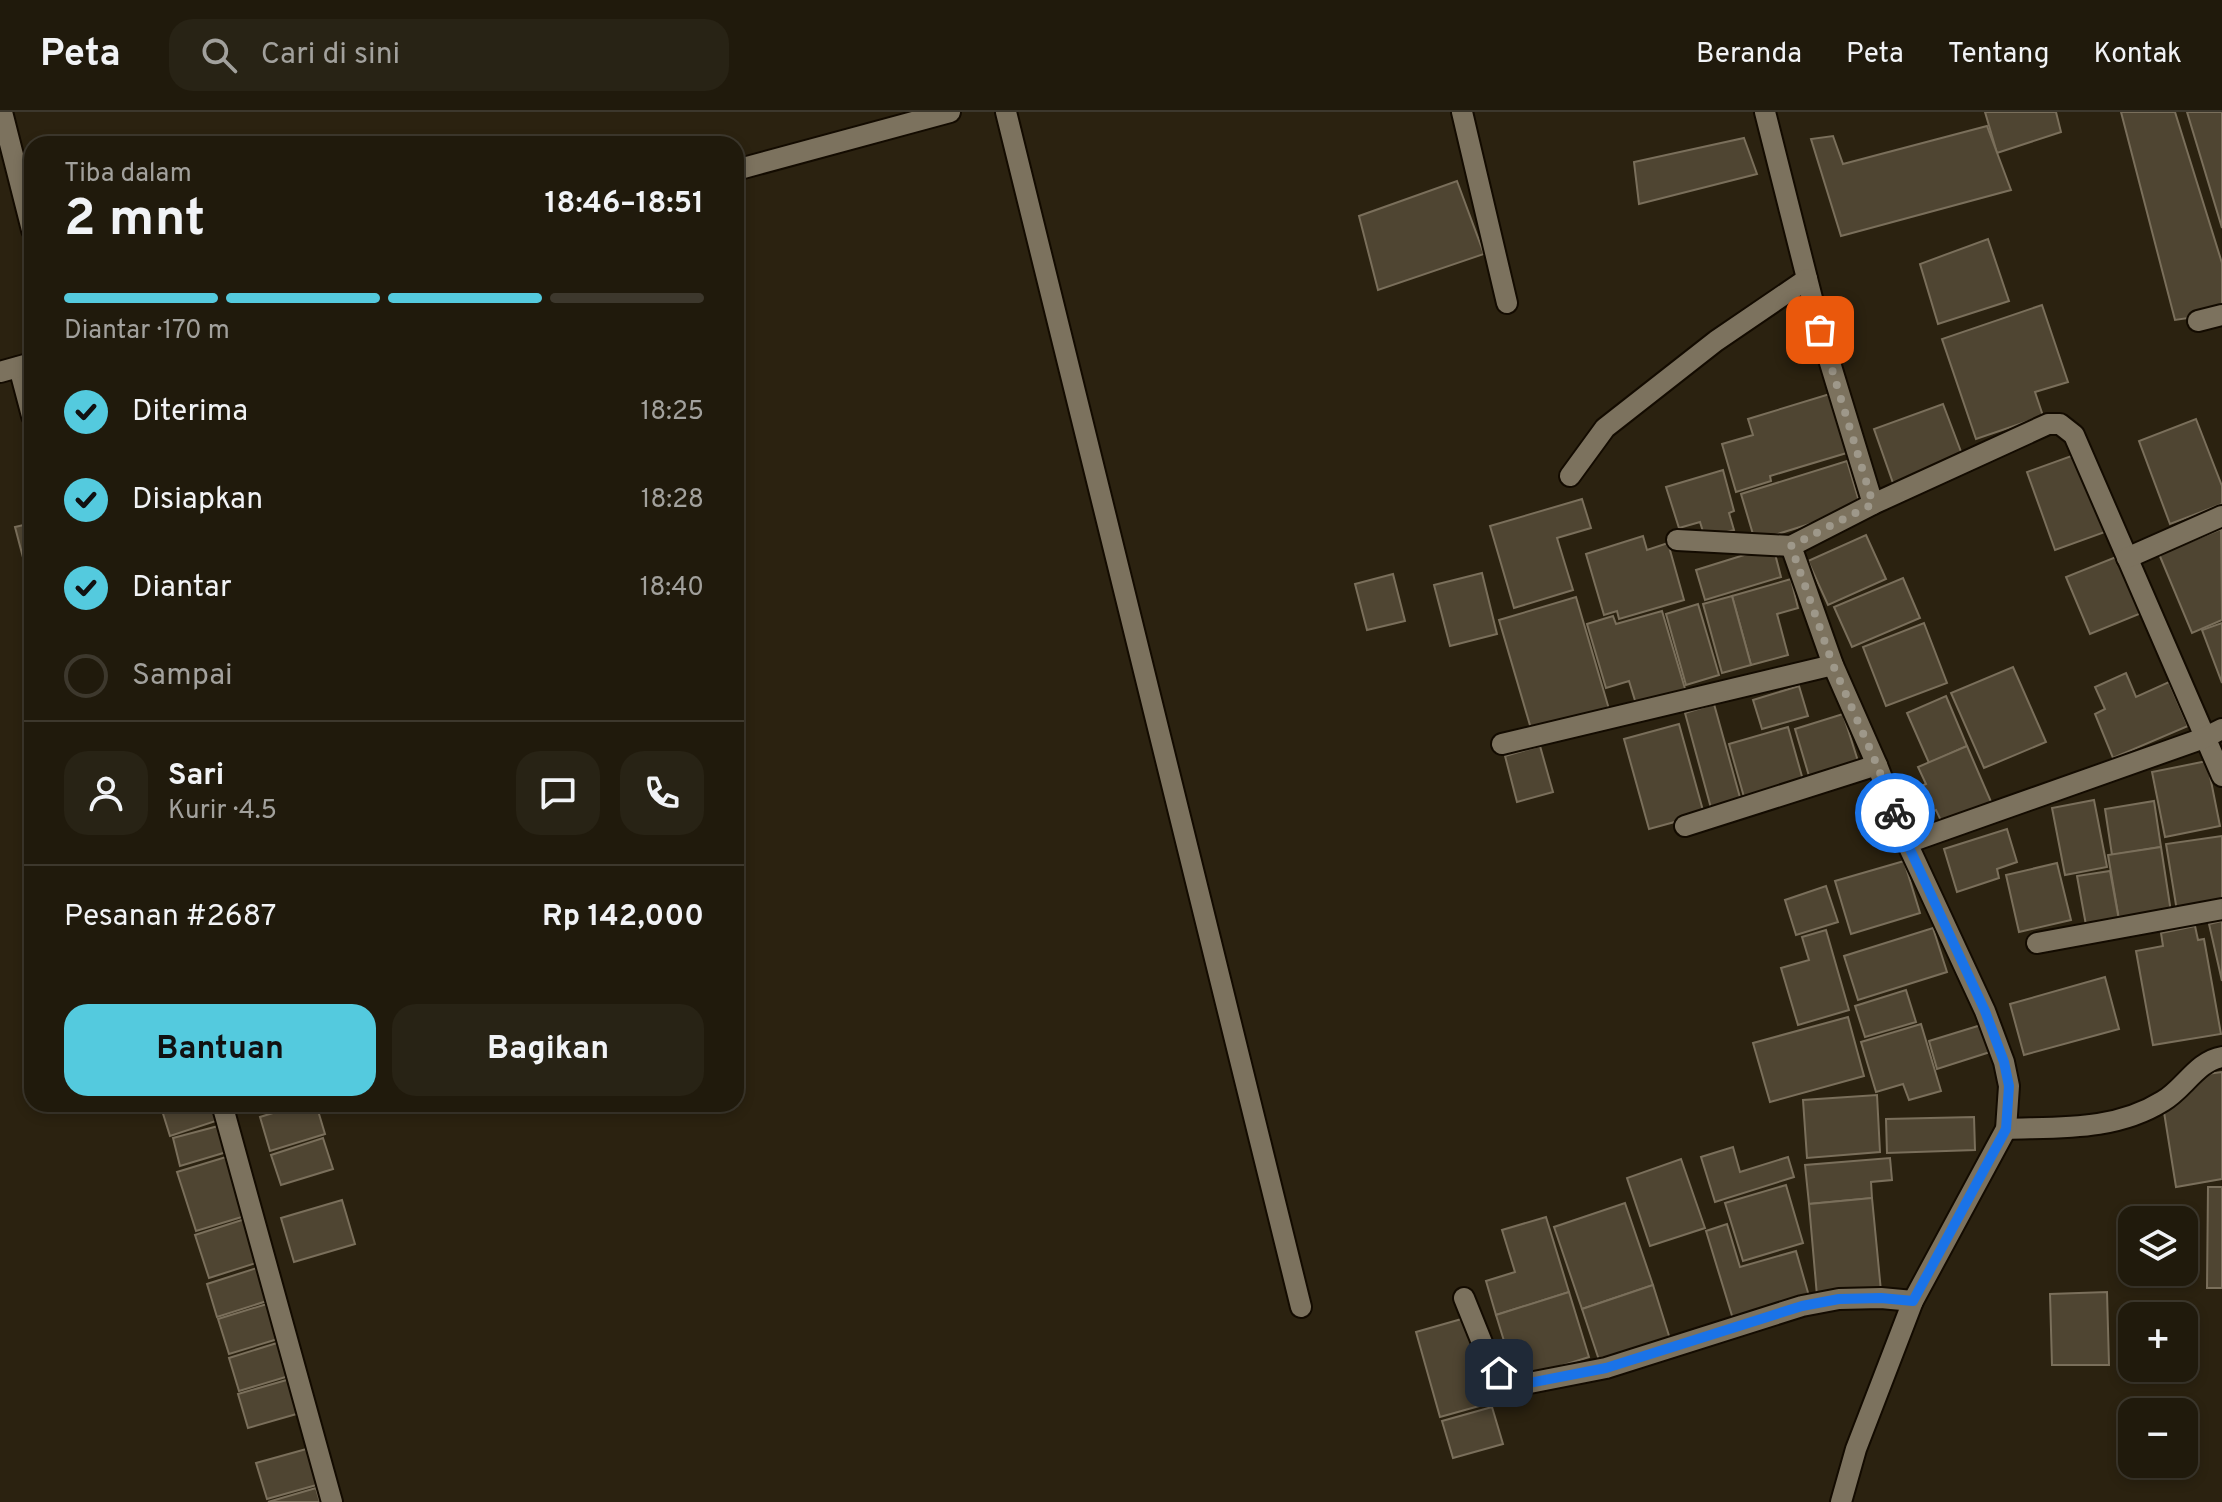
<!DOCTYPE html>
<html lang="id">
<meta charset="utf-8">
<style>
:root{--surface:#201a0c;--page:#282315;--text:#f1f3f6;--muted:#a2a19d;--line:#3d382d;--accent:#54cade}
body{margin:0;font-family:Overpass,sans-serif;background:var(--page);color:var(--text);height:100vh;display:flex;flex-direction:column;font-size:30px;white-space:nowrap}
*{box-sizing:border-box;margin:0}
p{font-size:26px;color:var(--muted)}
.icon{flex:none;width:44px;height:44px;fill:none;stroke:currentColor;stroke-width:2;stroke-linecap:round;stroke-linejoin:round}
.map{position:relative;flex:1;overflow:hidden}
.side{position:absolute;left:24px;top:24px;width:720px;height:976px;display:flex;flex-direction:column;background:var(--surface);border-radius:24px;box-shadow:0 4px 12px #0003,0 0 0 2px var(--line)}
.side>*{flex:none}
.buttons{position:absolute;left:2118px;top:1094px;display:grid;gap:16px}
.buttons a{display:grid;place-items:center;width:80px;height:80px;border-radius:16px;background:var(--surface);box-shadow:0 4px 12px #0003,0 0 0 2px var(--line);font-size:40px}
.pin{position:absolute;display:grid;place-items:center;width:68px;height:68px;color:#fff;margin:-34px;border-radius:16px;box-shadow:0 4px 12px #0006}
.courier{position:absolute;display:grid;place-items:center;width:80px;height:80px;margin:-40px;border:6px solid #1a73e8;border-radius:50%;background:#fff;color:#222;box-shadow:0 2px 10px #0007}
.summary em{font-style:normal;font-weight:700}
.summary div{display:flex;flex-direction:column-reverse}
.summary{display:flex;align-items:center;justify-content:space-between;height:136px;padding:0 40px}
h1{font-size:52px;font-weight:700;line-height:60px}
.bar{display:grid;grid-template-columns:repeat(4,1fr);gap:12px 8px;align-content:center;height:96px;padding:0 40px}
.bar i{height:10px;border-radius:6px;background:var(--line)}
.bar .current{background:var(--accent)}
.bar p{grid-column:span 4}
.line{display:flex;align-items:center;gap:20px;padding:0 40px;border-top:2px solid var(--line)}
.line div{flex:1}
.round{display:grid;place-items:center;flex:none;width:84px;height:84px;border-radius:24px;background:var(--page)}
ol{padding:0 40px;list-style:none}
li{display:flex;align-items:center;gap:24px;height:88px}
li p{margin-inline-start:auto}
li .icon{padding:8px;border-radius:50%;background:var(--accent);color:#111;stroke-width:4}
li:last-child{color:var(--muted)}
li i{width:44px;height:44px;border:4px solid var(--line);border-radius:50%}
.action{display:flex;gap:16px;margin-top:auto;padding:16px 40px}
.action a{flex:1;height:92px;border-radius:24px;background:var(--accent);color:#111;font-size:32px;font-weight:700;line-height:92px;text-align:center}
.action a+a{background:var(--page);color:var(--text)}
header{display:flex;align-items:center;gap:48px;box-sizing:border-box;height:112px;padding:0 40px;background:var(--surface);border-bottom:2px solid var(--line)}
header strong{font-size:38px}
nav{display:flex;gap:44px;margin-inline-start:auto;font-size:28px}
.search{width:560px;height:72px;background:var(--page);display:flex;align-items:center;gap:20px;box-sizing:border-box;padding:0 28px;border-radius:24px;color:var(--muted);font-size:30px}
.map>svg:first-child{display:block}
</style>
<header>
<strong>Peta</strong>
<div class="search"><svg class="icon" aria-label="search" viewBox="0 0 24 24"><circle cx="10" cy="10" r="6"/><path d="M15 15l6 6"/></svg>Cari di sini</div>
<nav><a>Beranda</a><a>Peta</a><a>Tentang</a><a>Kontak</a></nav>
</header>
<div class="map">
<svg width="2222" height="1390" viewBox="0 0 2222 1390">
<rect width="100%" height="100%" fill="#2b2210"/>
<g fill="#4f4532" stroke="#7a6f5b" stroke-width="2">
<polygon points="1985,0 2056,0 2061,20 1997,41"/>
<polygon points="2121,0 2175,0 2222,151 2222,201 2175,208"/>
<polygon points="2187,0 2222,0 2222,116"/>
<polygon points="1987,14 2011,78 1841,124 1811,27 1833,24 1843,52"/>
<polygon points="1744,26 1757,62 1639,92 1634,50"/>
<polygon points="1457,69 1484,142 1378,178 1359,104"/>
<polygon points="1988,127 2009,189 1938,212 1920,152"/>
<polygon points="2042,193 2068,270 2035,280 2043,304 1976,327 1942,227"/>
<polygon points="1833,281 1850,340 1770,364 1771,369 1736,380 1722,332 1753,323 1748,307"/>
<polygon points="1943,292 1963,345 1893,371 1874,317"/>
<polygon points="2196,307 2222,374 2222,392 2170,412 2139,329"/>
<polygon points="2077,342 2105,420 2055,438 2027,360"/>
<polygon points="1847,349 1861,396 1755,429 1741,382"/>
<polygon points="1723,358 1734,399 1729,401 1734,418 1705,426 1700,410 1679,416 1666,375"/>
<polygon points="1582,387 1591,416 1557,426 1573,478 1514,496 1490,414"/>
<polygon points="32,411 32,471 30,472 15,415"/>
<polygon points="2221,417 2222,508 2192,521 2159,442"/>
<polygon points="1866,423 1886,467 1828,493 1808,449"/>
<polygon points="1643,424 1647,438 1668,431 1684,488 1619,507 1617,499 1604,503 1586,442"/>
<polygon points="1773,434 1781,465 1705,488 1696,458"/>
<polygon points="2121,443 2144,500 2090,522 2066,465"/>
<polygon points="1482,461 1497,522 1450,534 1434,473"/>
<polygon points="1393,462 1405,509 1367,518 1355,472"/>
<polygon points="1903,466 1920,506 1852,535 1834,495"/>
<polygon points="1791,467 1798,496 1777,502 1788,543 1751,553 1732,484"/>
<polygon points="1732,484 1751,553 1722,561 1703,492"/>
<polygon points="1576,485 1609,597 1532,620 1499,508"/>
<polygon points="1698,492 1719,563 1686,573 1666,502"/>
<polygon points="1662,499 1686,580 1637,595 1629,569 1606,576 1587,512 1613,504 1616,512"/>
<polygon points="1924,511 1947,571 1886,594 1863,535"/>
<polygon points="2222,511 2222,571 2202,518"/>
<polygon points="2013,555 2046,630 1984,656 1951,581"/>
<polygon points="2126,561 2136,585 2169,570 2188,614 2113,646 2095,602 2105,597 2095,575"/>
<polygon points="1799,574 1808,604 1762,617 1753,588"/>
<polygon points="1946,584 1967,634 1929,651 1907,601"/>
<polygon points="1714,592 1741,689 1711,696 1685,601"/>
<polygon points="1843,602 1858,649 1809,664 1795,617"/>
<polygon points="1679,612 1704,702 1649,717 1624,627"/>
<polygon points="1788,615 1803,668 1744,685 1729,632"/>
<polygon points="1540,634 1553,680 1517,690 1505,644"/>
<polygon points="1967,634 1992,692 1943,713 1936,698 1923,703 1912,678 1926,672 1918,655"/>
<polygon points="2207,649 2220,714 2165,725 2152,660"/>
<polygon points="2094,688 2107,755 2065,763 2052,696"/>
<polygon points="2154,689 2161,735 2112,743 2105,697"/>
<polygon points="2007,717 2017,750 1997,757 1999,766 1957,780 1944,737"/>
<polygon points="2222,724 2222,791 2177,799 2166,732"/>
<polygon points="2161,735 2171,800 2119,808 2108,743"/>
<polygon points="1904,749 1920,801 1851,822 1835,769"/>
<polygon points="2057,751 2071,808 2019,820 2006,763"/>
<polygon points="2110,759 2119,808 2086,813 2077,764"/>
<polygon points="1826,774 1838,810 1796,823 1785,788"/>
<polygon points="2222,809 2222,869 2209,812"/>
<polygon points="2195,814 2198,828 2204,827 2221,922 2153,933 2136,839 2163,834 2161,821"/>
<polygon points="1933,816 1947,860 1858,888 1844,844"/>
<polygon points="1826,818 1849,898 1798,913 1781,856 1809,848 1802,825"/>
<polygon points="2105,865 2119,917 2024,943 2010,892"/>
<polygon points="1906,878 1916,910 1865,925 1855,894"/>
<polygon points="1848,905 1864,964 1770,990 1753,931"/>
<polygon points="1921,912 1941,979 1909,988 1903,972 1876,980 1861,930"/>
<polygon points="1981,913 1990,940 1937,957 1929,929"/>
<polygon points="2222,960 2222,1067 2176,1075 2163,994 2207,962"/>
<polygon points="1877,983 1880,1040 1807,1046 1803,988"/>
<polygon points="160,992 216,992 222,1007 170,1024"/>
<polygon points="256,992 285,992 258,1000"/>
<polygon points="302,992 316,992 325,1022 270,1039 260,1005"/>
<polygon points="1974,1005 1975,1038 1887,1041 1886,1007"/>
<polygon points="222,1013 230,1039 180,1054 173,1026"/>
<polygon points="323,1026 333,1057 281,1073 271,1043"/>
<polygon points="1733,1035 1740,1060 1788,1045 1794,1065 1715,1090 1701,1045"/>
<polygon points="226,1045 245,1104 196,1119 177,1060"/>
<polygon points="1890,1046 1892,1068 1871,1070 1872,1086 1809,1092 1805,1053"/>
<polygon points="1681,1047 1705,1116 1650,1134 1627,1066"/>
<polygon points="1786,1073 1803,1131 1743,1149 1725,1091"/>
<polygon points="2208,1075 2222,1075 2222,1176 2207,1176"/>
<polygon points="1872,1086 1881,1179 1817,1184 1809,1092"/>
<polygon points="342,1088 355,1132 294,1150 281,1106"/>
<polygon points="1625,1091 1653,1173 1582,1197 1554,1115"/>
<polygon points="1546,1105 1569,1180 1496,1203 1486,1169 1515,1160 1502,1118"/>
<polygon points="245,1107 259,1150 209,1166 195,1123"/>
<polygon points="1727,1112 1740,1155 1796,1139 1809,1184 1733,1207 1706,1119"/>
<polygon points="260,1155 270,1188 217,1205 207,1172"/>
<polygon points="1653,1173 1671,1230 1601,1254 1582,1197"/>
<polygon points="1569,1180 1589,1245 1516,1268 1496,1203"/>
<polygon points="2107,1180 2109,1253 2052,1253 2050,1182"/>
<polygon points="270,1191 281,1226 229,1242 218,1207"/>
<polygon points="1465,1206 1490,1291 1440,1305 1416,1220"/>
<polygon points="280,1230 289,1264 239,1279 229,1246"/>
<polygon points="290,1267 300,1301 248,1316 238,1282"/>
<polygon points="1492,1295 1503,1332 1453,1346 1442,1309"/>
<polygon points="310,1336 320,1372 267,1387 256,1351"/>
<polygon points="316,1376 320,1390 268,1390"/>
</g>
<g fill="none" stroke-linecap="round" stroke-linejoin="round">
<g stroke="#130b00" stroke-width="24">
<g id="street">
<polyline points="2,0 32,118"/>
<polyline points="1006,0 1301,1195"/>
<polyline points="1462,0 1507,191"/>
<polyline points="1765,0 1820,218 1873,392 1791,434 1833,553 1877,653 1907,731"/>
<polyline points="2198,209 2222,203"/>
<polyline points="19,255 32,304"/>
<polyline points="1570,364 1605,316 1716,229 1807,167"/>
<polyline points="1873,392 2048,312 2060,312 2074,323 2222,664"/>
<polyline points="1677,428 1791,434"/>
<polyline points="2127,446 2222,404"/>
<polyline points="1502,632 1833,553"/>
<polyline points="1685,714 1877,653"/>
<polyline points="2037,831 2222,797"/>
<polyline points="222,992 332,1390"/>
<path d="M2006,1017C2060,1015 2115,1019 2163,989C2184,977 2197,949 2222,945"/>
<polyline points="1464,1186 1487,1243 1499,1261 1519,1273 1606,1256 1802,1194 1839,1187 1881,1186 1913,1189"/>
<polyline points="1841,1390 1856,1337 1913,1189 2006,1017 2009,974 2004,950 1985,899 1907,731 2204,626 2222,617"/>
</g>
</g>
<g stroke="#130b00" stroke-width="24">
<g id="secondary">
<polyline points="736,58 950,0"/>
<polyline points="0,260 32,251"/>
</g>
</g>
<use href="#street" stroke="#7c725e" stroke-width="20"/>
<use href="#secondary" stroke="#7c725e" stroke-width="20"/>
</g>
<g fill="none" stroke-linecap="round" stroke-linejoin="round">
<polyline stroke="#9e988a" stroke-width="8" stroke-dasharray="0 14.4" points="1820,218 1873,392 1791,434 1833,553 1877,653 1895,701"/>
<polyline stroke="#1a73e8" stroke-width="10" points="1499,1261 1519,1273 1606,1256 1802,1194 1839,1187 1881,1186 1913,1189 2006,1017 2009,974 2004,950 1985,899 1907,731 1895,701"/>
</g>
</svg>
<div class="buttons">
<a><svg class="icon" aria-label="layers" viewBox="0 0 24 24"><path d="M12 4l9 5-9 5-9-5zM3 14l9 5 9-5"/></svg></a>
<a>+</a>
<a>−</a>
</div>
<div class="pin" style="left:1820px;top:218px;background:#ea580c"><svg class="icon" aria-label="bag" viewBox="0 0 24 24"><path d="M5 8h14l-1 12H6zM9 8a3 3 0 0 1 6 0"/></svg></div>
<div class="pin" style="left:1499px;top:1261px;background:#1f2937"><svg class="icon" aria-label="home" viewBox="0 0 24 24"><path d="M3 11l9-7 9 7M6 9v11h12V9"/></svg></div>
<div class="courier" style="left:1895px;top:701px"><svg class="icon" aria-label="bike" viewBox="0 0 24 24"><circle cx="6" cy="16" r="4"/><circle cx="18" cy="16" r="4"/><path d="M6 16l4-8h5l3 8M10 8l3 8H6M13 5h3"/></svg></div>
<section class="side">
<div class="summary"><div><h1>2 mnt</h1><p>Tiba dalam</p></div><em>18:46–18:51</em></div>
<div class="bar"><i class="current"></i><i class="current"></i><i class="current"></i><i></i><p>Diantar · 170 m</p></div>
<ol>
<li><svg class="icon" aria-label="check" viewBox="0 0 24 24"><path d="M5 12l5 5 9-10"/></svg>Diterima<p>18:25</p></li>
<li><svg class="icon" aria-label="check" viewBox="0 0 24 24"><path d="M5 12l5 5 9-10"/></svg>Disiapkan<p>18:28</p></li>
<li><svg class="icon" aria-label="check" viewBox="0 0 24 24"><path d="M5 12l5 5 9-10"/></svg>Diantar<p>18:40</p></li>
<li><i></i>Sampai</li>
</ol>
<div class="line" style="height:144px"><a class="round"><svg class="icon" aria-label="person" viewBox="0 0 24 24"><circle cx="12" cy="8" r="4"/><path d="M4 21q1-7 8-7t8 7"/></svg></a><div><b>Sari</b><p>Kurir · 4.5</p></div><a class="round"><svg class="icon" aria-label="chat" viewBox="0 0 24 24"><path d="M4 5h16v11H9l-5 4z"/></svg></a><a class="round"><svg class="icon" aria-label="phone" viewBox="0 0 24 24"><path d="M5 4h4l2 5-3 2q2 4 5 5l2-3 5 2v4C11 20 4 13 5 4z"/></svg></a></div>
<div class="line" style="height:104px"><div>Pesanan #2687</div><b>Rp 142,000</b></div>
<div class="action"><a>Bantuan</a><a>Bagikan</a></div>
</section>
</div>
